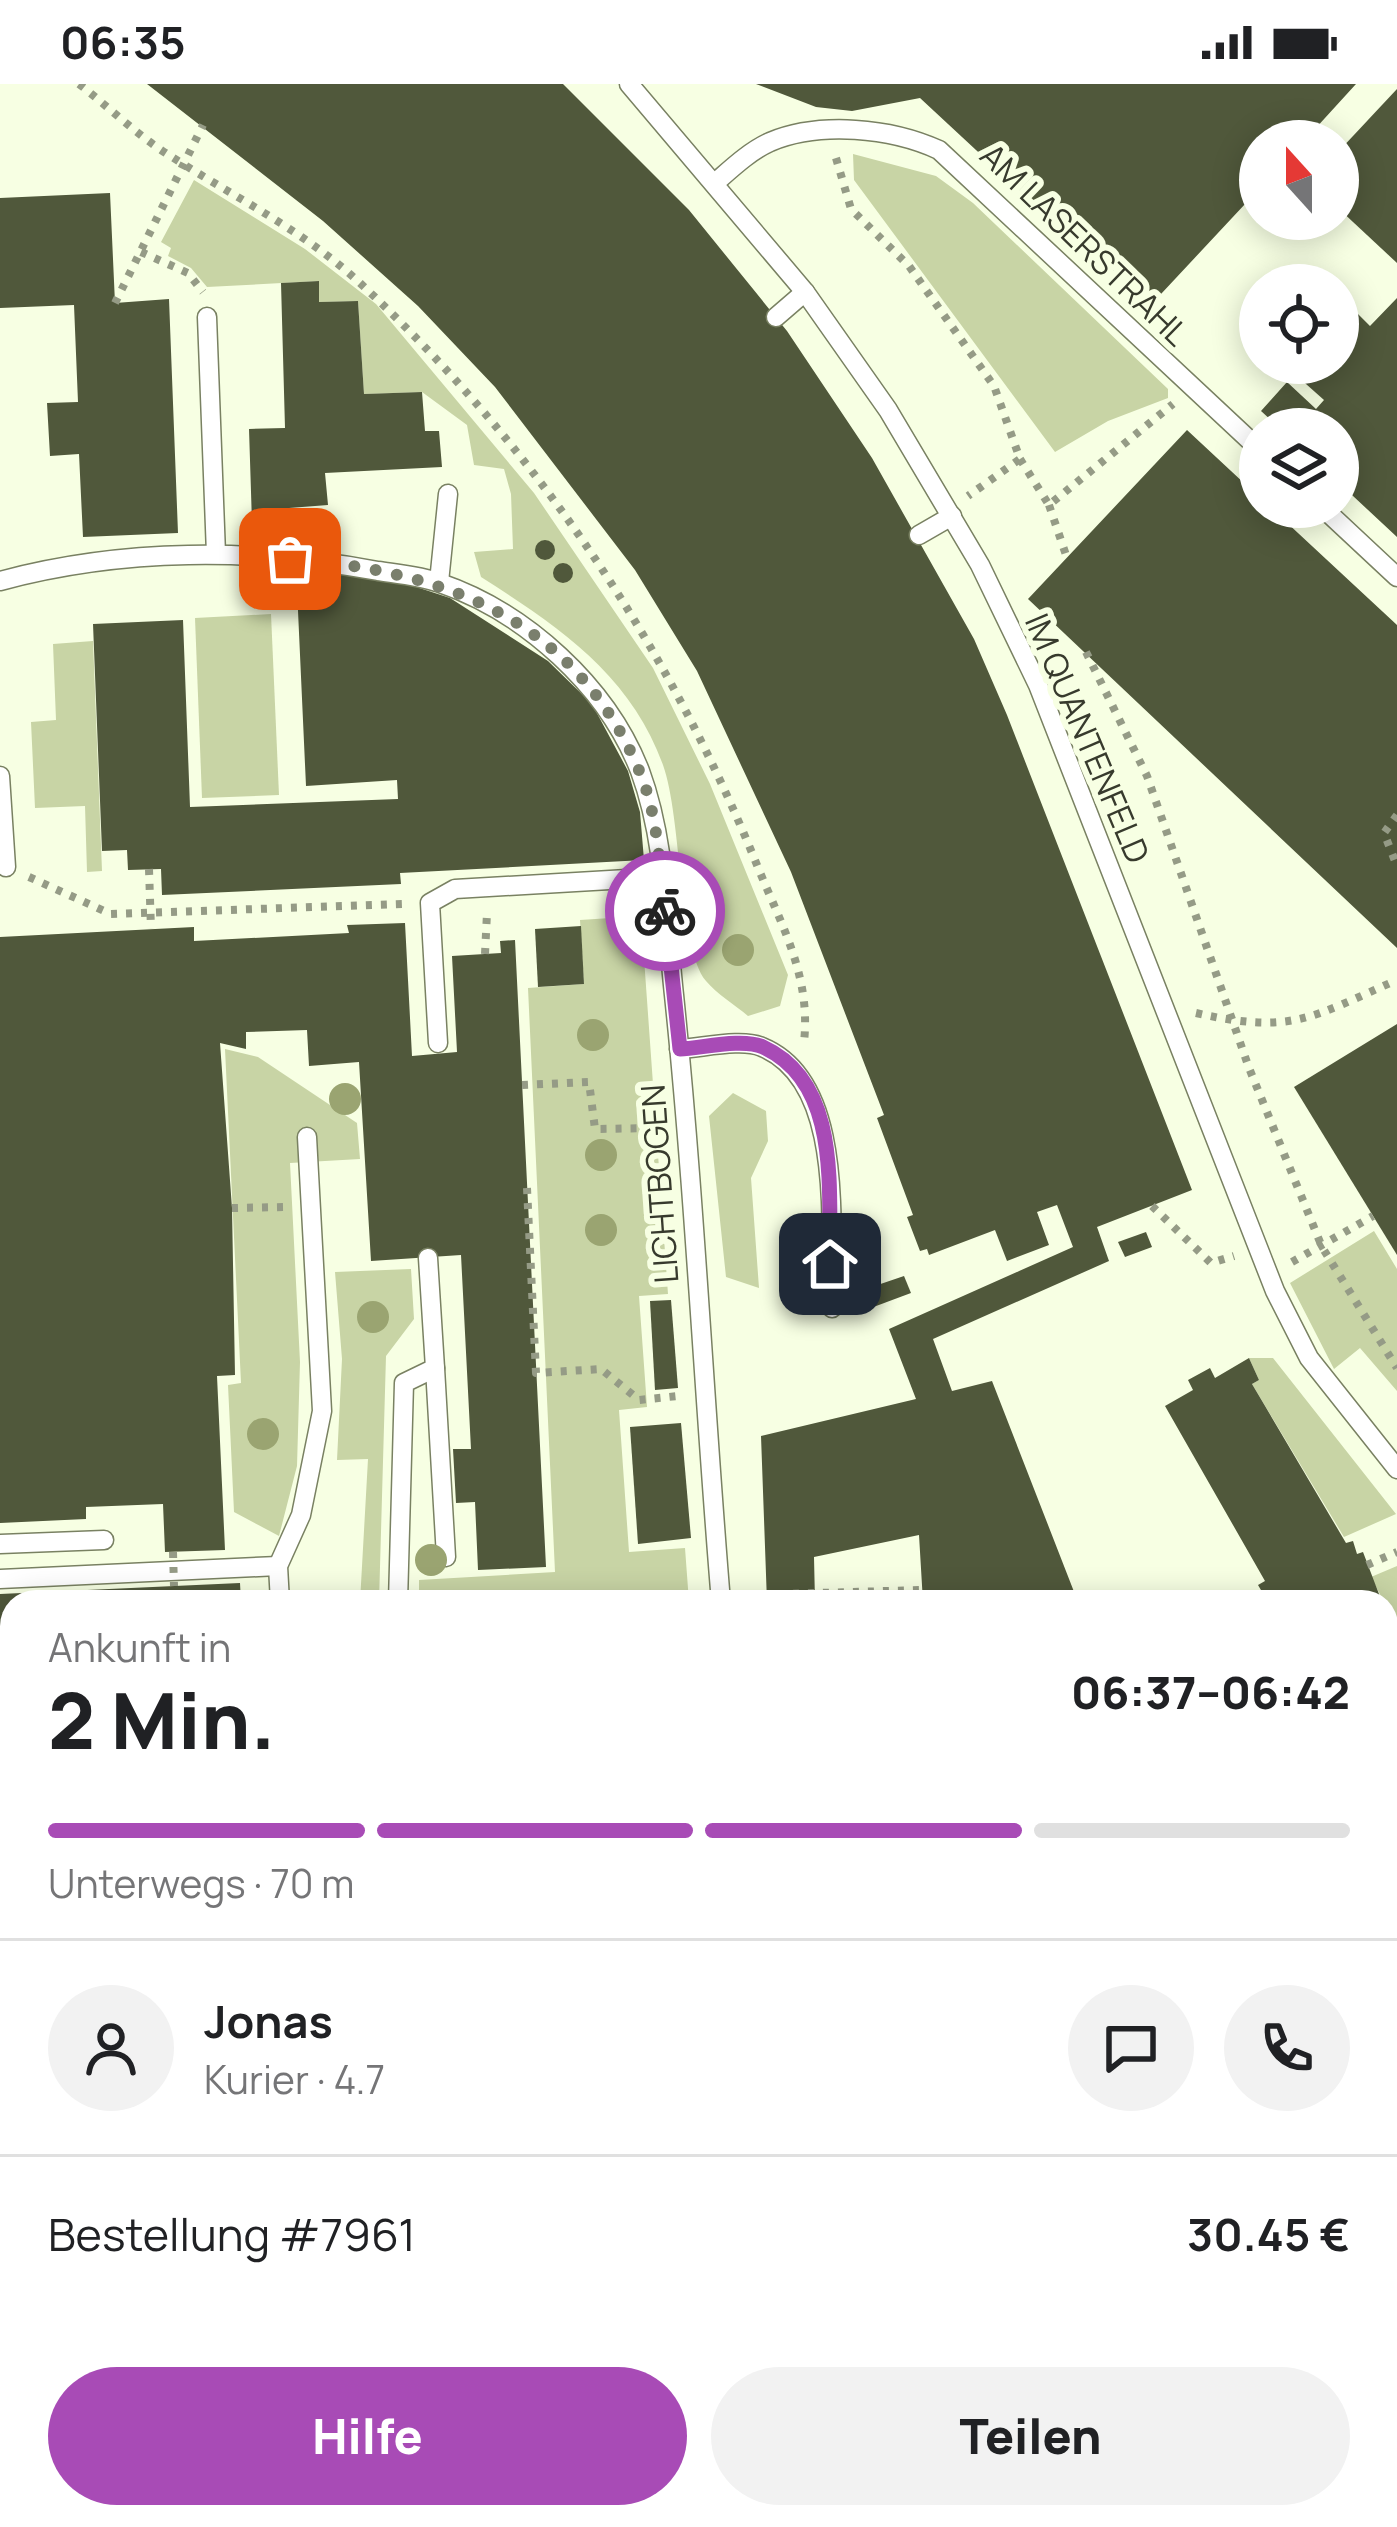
<!DOCTYPE html>
<html lang="de">
<meta charset="utf-8">
<style>
:root{--surface:#fff;--page:#f2f2f2;--text:#202124;--muted:#757577;--line:#e0e0e0;--accent:#a84bb6}
body{margin:0;font-family:Manrope,sans-serif;background:var(--page);color:var(--text);height:100vh;display:flex;flex-direction:column;font-size:45px;white-space:nowrap}
*{box-sizing:border-box;margin:0}
p{font-size:39px;color:var(--muted)}
.icon{flex:none;width:66px;height:66px;fill:none;stroke:currentColor;stroke-width:2;stroke-linecap:round;stroke-linejoin:round}
.map{position:relative;flex:1;overflow:hidden}
.details{position:absolute;left:0px;top:1506px;width:1398px;height:939px;display:flex;flex-direction:column;background:var(--surface);border-radius:36px 36px 0 0;box-shadow:0 6px 30px #0003}
.details>*{flex:none}
.needle{width:78px;rotate:339deg}
.tools{position:absolute;left:1239px;top:36px;display:grid;gap:24px}
.tools a{display:grid;place-items:center;width:120px;height:120px;border-radius:50%;background:var(--surface);box-shadow:0 6px 30px #0003;font-size:60px}
.pin{position:absolute;display:grid;place-items:center;width:102px;height:102px;color:#fff;margin:-51px;border-radius:24px;box-shadow:0 6px 18px #0006}
.courier{position:absolute;display:grid;place-items:center;width:120px;height:120px;margin:-60px;border:9px solid #a84bb6;border-radius:50%;background:#fff;color:#222;box-shadow:0 3px 15px #0007}
.head em{font-style:normal;font-weight:800}
.head div{display:flex;flex-direction:column-reverse}
.head{display:flex;align-items:center;justify-content:space-between;height:204px;padding:0 48px}
h1{font-size:78px;font-weight:800;line-height:90px}
.bar{display:grid;grid-template-columns:repeat(4,1fr);gap:18px 12px;align-content:center;height:144px;padding:0 48px}
.bar i{height:15px;border-radius:9px;background:var(--line)}
.bar .selected{background:var(--accent)}
.bar p{grid-column:span 4}
.line{display:flex;align-items:center;gap:30px;padding:0 48px;border-top:3px solid var(--line)}
.line div{flex:1}
.round{display:grid;place-items:center;flex:none;width:126px;height:126px;border-radius:63px;background:var(--page)}
.button{display:flex;gap:24px;margin-top:auto;padding:24px 48px}
.button a{flex:1;height:138px;border-radius:72px;background:var(--accent);color:#fff;font-size:48px;font-weight:800;line-height:138px;text-align:center}
.button a+a{background:var(--page);color:var(--text)}
.status{display:flex;justify-content:space-between;align-items:center;height:84px;padding:0 60px;background:var(--surface);direction:ltr}
.status svg{height:33px;fill:currentColor}
.map>svg:first-child{display:block}
</style>
<div class="status"><b>06:35</b><svg viewBox="0 0 49 12"><path d="M0 12V9h3v3zM5 12V6h3v6zM10 12V3h3v9zM15 12V0h3v12zM26 1h20v11H26zM47 4h2v5h-2z"/></svg></div>
<div class="map">
<svg width="1397" height="2443" viewBox="0 0 1397 2443">
<rect width="100%" height="100%" fill="#f7ffe3"/>
<g fill="#c8d4a5">
<polygon points="853,70 936,92 973,119 1168,305 1168,314 1108,337 1055,368 854,96"/>
<path d="M194,96L305,165L376,220L534,409L653,584L710,700L788,891L780,922L748,932C735,921 717,910 706,897C678,862 682,734 663,681C631,591 558,542 481,493L474,468L513,465L511,410L504,385L474,381L467,341L422,308L364,310L358,217L319,218V197L207,203L191,184L168,172L171,164L161,158Z"/>
<polygon points="271,530 279,711 202,714 195,534"/>
<polygon points="93,557 102,787 87,788 85,722 35,724 31,638 56,636 53,560"/>
<polygon points="641,832 668,1210 639,1212 647,1323 619,1326 629,1468 685,1464 689,1518 419,1518 419,1496 555,1488 528,904 584,900 580,836"/>
<polygon points="225,965 258,973 357,1039 360,1075 290,1079 300,1278 297,1382 279,1452 234,1428 228,1301 241,1299"/>
<polygon points="733,1009 766,1027 768,1057 751,1094 759,1204 726,1193 709,1032"/>
<polygon points="1374,1147 1397,1185 1397,1307 1360,1264 1334,1285 1290,1199"/>
<polygon points="411,1185 414,1235 386,1272 379,1518 360,1518 368,1375 337,1376 342,1275 335,1188"/>
<polygon points="1249,1274 1273,1274 1396,1430 1344,1453 1252,1300 1259,1296"/>
<polygon points="1397,1482 1397,1543 1371,1493"/>
<polygon points="0,1636 12,1636 12,1823 0,1821"/>
<polygon points="391,2433 456,2433 458,2434 454,2443 386,2443"/>
<polygon points="610,2433 742,2433 739,2443 610,2443"/>
</g>
<g fill="#50583b">
<polygon points="147,0 563,0 689,126 787,247 872,374 974,555 1007,631 1192,1106 1097,1143 1109,1177 933,1255 952,1307 992,1297 1078,1518 923,1518 919,1451 814,1473 815,1518 767,1518 761,1352 916,1315 889,1245 1073,1163 1057,1121 1037,1128 1049,1161 1007,1177 995,1146 929,1171 927,1165 920,1167 907,1133 913,1131 877,1034 884,1031 791,788 697,587 635,486 495,303 418,222 323,137"/>
<polygon points="756,0 1356,0 1304,57 1260,57 1260,104 1147,225 920,14 852,27 816,23"/>
<polygon points="1397,5 1397,179 1338,124 1338,68"/>
<polygon points="110,109 115,219 169,215 178,449 83,453 79,370 50,372 47,319 78,318 74,221 0,224 0,114"/>
<polygon points="319,197 319,218 358,217 364,310 422,308 425,347 439,347 442,383 325,389 328,421 289,424 289,439 252,439 249,345 285,344 281,199"/>
<polygon points="1397,214 1397,453 1338,398 1338,345 1281,345 1261,327 1287,298 1316,325 1324,316 1297,292 1308,279 1338,279 1338,247 1356,228 1370,242"/>
<polygon points="1187,346 1260,414 1260,423 1270,423 1397,541 1397,864 1028,515"/>
<circle cx="545" cy="466" r="10"/>
<circle cx="563" cy="489" r="10"/>
<polygon points="296,483 392,495 450,514 548,577 592,620 628,687 640,728 644,776 400,789 401,800 162,811 161,785 128,786 127,766 102,767 93,540 183,536 190,723 398,715 397,696 306,702"/>
<polygon points="405,839 412,972 457,968 452,872 501,869 500,857 515,856 546,1483 478,1486 475,1418 456,1419 453,1365 471,1365 461,1171 371,1177 359,978 309,982 307,946 246,948 246,965 220,959 232,1124 235,1291 217,1292 225,1466 165,1468 163,1420 86,1423 86,1435 0,1439 0,853 194,843 194,857 349,849 347,841"/>
<polygon points="581,842 584,900 538,903 535,845"/>
<polygon points="1397,940 1397,1171 1294,1003"/>
<polygon points="1146,1148 1152,1163 1125,1173 1118,1158"/>
<polygon points="904,1192 911,1209 860,1228 854,1209"/>
<polygon points="671,1216 678,1304 655,1306 650,1217"/>
<polygon points="1249,1274 1259,1296 1252,1300 1346,1459 1353,1457 1357,1470 1363,1468 1382,1518 1268,1518 1258,1501 1265,1497 1165,1322 1193,1306 1188,1296 1210,1284 1215,1294"/>
<polygon points="681,1339 691,1454 638,1460 630,1343"/>
<polygon points="240,1499 241,1518 12,1518 12,1610 0,1610 0,1510"/>
<polygon points="1386,1524 1397,1543 1397,1550 1386,1556"/>
<polygon points="1397,1712 1397,1827 1386,1809 1386,1719"/>
<polygon points="1386,1873 1397,1900 1397,2231 1386,2235"/>
<polygon points="12,2094 12,2352 0,2353 0,2095"/>
<polygon points="28,2433 88,2433 87,2443 28,2443"/>
<polygon points="304,2433 391,2433 386,2443 298,2443"/>
<polygon points="856,2433 1064,2433 1065,2443 856,2443"/>
</g>
<g fill="none" stroke-linecap="round" stroke-linejoin="round">
<g stroke="#798162" stroke-width="21">
<g id="service">
<polyline points="629,0 805,208 888,326 980,481 1038,601 1275,1207 1309,1274 1397,1385"/>
<path d="M716,98C732,84 750,67 770,58C820,37 891,44 939,66L1260,366"/>
<polyline points="207,233 216,470"/>
<polyline points="776,233 805,208"/>
<polyline points="1322,423 1397,493"/>
<polyline points="919,451 952,432"/>
<path d="M0,497C122,464 254,464 378,487C398,490 421,492 440,499C525,528 607,602 640,687C666,757 666,838 674,911C695,1113 704,1316 721,1518"/>
<polyline points="439,498 448,410"/>
<polyline points="0,692 6,783"/>
<polyline points="438,959 430,819 455,805 661,793"/>
<path d="M679,965C702,964 742,954 762,963C847,998 829,1147 832,1224"/>
<polyline points="435,1284 446,1473"/>
<polyline points="0,1460 104,1456"/>
<polyline points="0,1495 278,1482"/>
<polyline points="280,1518 278,1482 301,1431 322,1327 307,1053"/>
<polyline points="398,1518 404,1299 435,1284 428,1174"/>
<polyline points="0,1622 12,1622"/>
<polyline points="0,1700 12,1693"/>
<polyline points="0,2079 12,2078"/>
<polyline points="1386,2347 1397,2340"/>
<polyline points="0,2408 12,2408"/>
<polyline points="489,2433 514,2443"/>
<polyline points="761,2433 761,2443"/>
<polyline points="1085,2433 1085,2443"/>
<polyline points="1283,2443 1291,2433"/>
</g>
</g>
<g stroke="#959b86" stroke-width="8" stroke-dasharray="6 9" stroke-linecap="butt">
<path d="M79,0C110,24 139,53 172,73C236,114 304,147 360,199C537,364 669,562 759,786C783,844 811,894 804,958"/>
<polyline points="836,74 851,125 909,182 994,302 1020,375 968,412"/>
<polyline points="141,168 188,189 203,208"/>
<polyline points="1020,375 1049,421 1173,320"/>
<polyline points="1049,421 1067,474"/>
<polyline points="1086,568 1147,692 1249,984 1322,1163 1397,1284"/>
<polyline points="1397,731 1384,749 1397,782"/>
<polyline points="29,793 111,830 402,820"/>
<polyline points="485,870 487,829"/>
<path d="M1196,929C1293,951 1312,933 1397,896"/>
<polyline points="522,1001 589,998 595,1045 660,1044"/>
<polyline points="527,1104 536,1289 601,1285 639,1316 678,1312"/>
<polyline points="1152,1122 1211,1179 1234,1172"/>
<polyline points="232,1124 285,1123"/>
<polyline points="1292,1178 1373,1132"/>
<polyline points="1367,1481 1397,1468"/>
<polyline points="748,1511 922,1506"/>
<polyline points="0,1872 12,1871"/>
</g>
<use href="#service" stroke="#fff" stroke-width="18"/>
<g stroke="#959b86" stroke-width="8" stroke-dasharray="6 9" stroke-linecap="butt">
<polyline points="115,219 203,41"/>
<polyline points="149,785 151,845"/>
<polyline points="173,1468 174,1502"/>
</g>
</g>
<g fill="#9aa471">
<circle cx="738" cy="866" r="16"/>
<circle cx="593" cy="951" r="16"/>
<circle cx="345" cy="1015" r="16"/>
<circle cx="601" cy="1071" r="16"/>
<circle cx="601" cy="1146" r="16"/>
<circle cx="373" cy="1233" r="16"/>
<circle cx="263" cy="1350" r="16"/>
<circle cx="431" cy="1476" r="16"/>
</g>
<g fill="none" stroke-linecap="round" stroke-linejoin="round">
<path stroke="#7a7f6d" stroke-width="12" stroke-dasharray="0 21.6" d="M290,475C441,486 574,534 638,684C658,728 659,780 665,827"/>
<path stroke="#a84bb6" stroke-width="15" d="M665,827L680,965C702,964 743,954 763,963C842,999 828,1108 830,1180"/>
</g>
<g text-anchor="middle" dominant-baseline="central" stroke-width="12" stroke-linejoin="round" paint-order="stroke">
<g font-size="33" fill="#373a2d" stroke="#f7ffe3">
<text transform="translate(1085 160) rotate(44)">AM LASERSTRAHL</text>
<text transform="translate(1088 654) rotate(67)">IM QUANTENFELD</text>
<text transform="translate(659 1100) rotate(-94)">LICHTBOGEN</text>
</g>
</g>
</svg>
<div class="tools">
<a><svg class="needle" viewBox="-14 -14 28 28"><path d="M0-13l5 13h-10z" fill="#e53935"/><path d="M0 13l5-13h-10z" fill="#757577"/></svg></a>
<a><svg class="icon" aria-label="locate" viewBox="0 0 24 24"><circle cx="12" cy="12" r="6"/><path d="M12 2v4M12 18v4M2 12h4M18 12h4"/></svg></a>
<a><svg class="icon" aria-label="layers" viewBox="0 0 24 24"><path d="M12 4l9 5-9 5-9-5zM3 14l9 5 9-5"/></svg></a>
</div>
<div class="pin" style="left:290px;top:475px;background:#ea580c"><svg class="icon" aria-label="bag" viewBox="0 0 24 24"><path d="M5 8h14l-1 12H6zM9 8a3 3 0 0 1 6 0"/></svg></div>
<div class="pin" style="left:830px;top:1180px;background:#1f2937"><svg class="icon" aria-label="home" viewBox="0 0 24 24"><path d="M3 11l9-7 9 7M6 9v11h12V9"/></svg></div>
<div class="courier" style="left:665px;top:827px"><svg class="icon" aria-label="bike" viewBox="0 0 24 24"><circle cx="6" cy="16" r="4"/><circle cx="18" cy="16" r="4"/><path d="M6 16l4-8h5l3 8M10 8l3 8H6M13 5h3"/></svg></div>
<section class="details">
<div class="head"><div><h1>2 Min.</h1><p>Ankunft in</p></div><em>06:37–06:42</em></div>
<div class="bar"><i class="selected"></i><i class="selected"></i><i class="selected"></i><i></i><p>Unterwegs · 70 m</p></div>
<div class="line" style="height:216px"><a class="round"><svg class="icon" aria-label="person" viewBox="0 0 24 24"><circle cx="12" cy="8" r="4"/><path d="M4 21q1-7 8-7t8 7"/></svg></a><div><b>Jonas</b><p>Kurier · 4.7</p></div><a class="round"><svg class="icon" aria-label="chat" viewBox="0 0 24 24"><path d="M4 5h16v11H9l-5 4z"/></svg></a><a class="round"><svg class="icon" aria-label="phone" viewBox="0 0 24 24"><path d="M5 4h4l2 5-3 2q2 4 5 5l2-3 5 2v4C11 20 4 13 5 4z"/></svg></a></div>
<div class="line" style="height:156px"><div>Bestellung #7961</div><b>30.45 €</b></div>
<div class="button"><a>Hilfe</a><a>Teilen</a></div>
</section>
</div>
